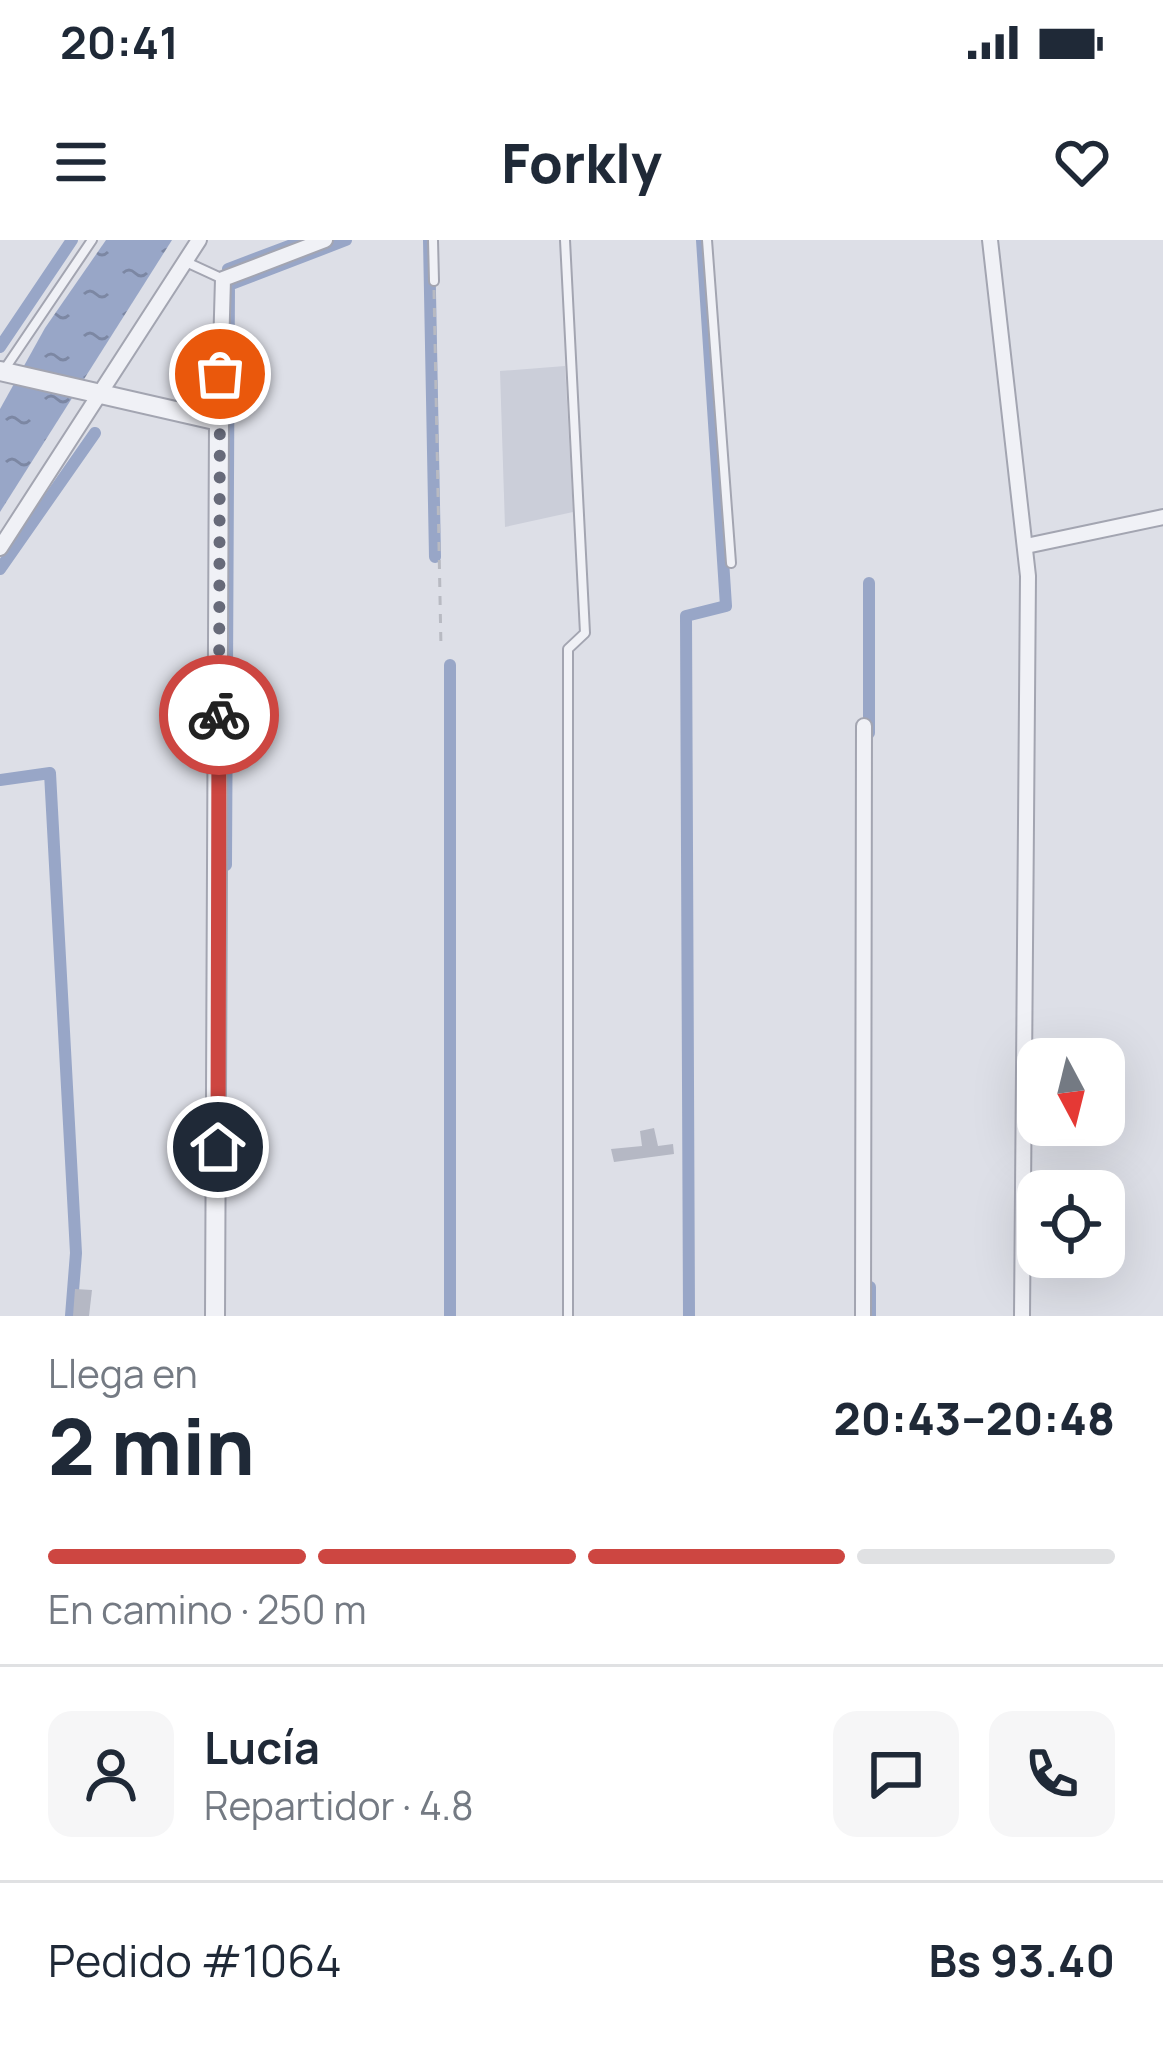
<!DOCTYPE html>
<html lang="es">
<meta charset="utf-8">
<style>
:root{--surface:#fff;--page:#f6f6f7;--text:#1f2937;--muted:#747a83;--line:#e0e1e3;--accent:#cd4641}
body{margin:0;font-family:Manrope,sans-serif;background:var(--page);color:var(--text);height:100vh;display:flex;flex-direction:column;font-size:45px;white-space:nowrap}
*{box-sizing:border-box;margin:0}
p{font-size:39px;color:var(--muted)}
.icon{flex:none;width:66px;height:66px;fill:none;stroke:currentColor;stroke-width:2;stroke-linecap:round;stroke-linejoin:round}
.map{position:relative;height:1076px;overflow:hidden}
.details{display:flex;flex-direction:column;background:var(--surface);flex:1}
.details>*{flex:none}
.needle{width:78px;rotate:173deg}
.tools{position:absolute;left:1017px;top:798px;display:grid;gap:24px}
.tools a{display:grid;place-items:center;width:108px;height:108px;border-radius:24px;background:var(--surface);box-shadow:0 12px 48px #0002;font-size:60px}
.pin{position:absolute;display:grid;place-items:center;width:102px;height:102px;color:#fff;margin:-51px;border:6px solid #fff;border-radius:50%;box-shadow:0 3px 12px #0007}
.courier{position:absolute;display:grid;place-items:center;width:120px;height:120px;margin:-60px;border:9px solid #cd4641;border-radius:50%;background:#fff;color:#222;box-shadow:0 3px 15px #0007}
.overview em{font-style:normal;font-weight:800}
.overview div{display:flex;flex-direction:column-reverse}
.overview{display:flex;align-items:center;justify-content:space-between;height:204px;padding:0 48px}
h1{font-size:78px;font-weight:800;line-height:90px}
.bar{display:grid;grid-template-columns:repeat(4,1fr);gap:18px 12px;align-content:center;height:144px;padding:0 48px}
.bar i{height:15px;border-radius:9px;background:var(--line)}
.bar .on{background:var(--accent)}
.bar p{grid-column:span 4}
.line{display:flex;align-items:center;gap:30px;padding:0 48px;border-top:3px solid var(--line)}
.line div{flex:1}
.round{display:grid;place-items:center;flex:none;width:126px;height:126px;border-radius:24px;background:var(--page)}
.status{display:flex;justify-content:space-between;align-items:center;height:84px;padding:0 60px;background:var(--surface);direction:ltr}
.status svg{height:33px;fill:currentColor}
header{display:flex;justify-content:space-between;align-items:center;height:156px;padding:0 48px;background:var(--surface);font-size:54px;font-weight:800}
.map>svg:first-child{display:block}
</style>
<div class="status"><b>20:41</b><svg viewBox="0 0 49 12"><path d="M0 12V9h3v3zM5 12V6h3v6zM10 12V3h3v9zM15 12V0h3v12zM26 1h20v11H26zM47 4h2v5h-2z"/></svg></div>
<header><svg class="icon" aria-label="menu" viewBox="0 0 24 24"><path d="M4 6h16M4 12h16M4 18h16"/></svg>Forkly<svg class="icon" aria-label="heart" viewBox="0 0 24 24"><path d="M12 20l-8-8c-3-5 5-10 8-4 3-6 11-1 8 4z"/></svg></header>
<div class="map">
<svg width="1163" height="1076" viewBox="0 0 1163 1076">
<defs>
<pattern id="water-ripples" width="26" height="14" patternUnits="userSpaceOnUse" patternTransform="scale(3)"><rect width="26" height="14" fill="#98a6c7"/><path d="M2 4q2-2 4 0t4 0M15 11q2-2 4 0t4 0" fill="none" stroke="#7c87a3"/></pattern>
</defs>
<rect width="100%" height="100%" fill="#dddfe7"/>
<polygon fill="#cbced9" points="565,126 573,272 505,287 500,131"/>
<polygon fill="url(#water-ripples)" points="106,0 172,0 0,272 0,169 45,88"/>
<g fill="none" stroke-linecap="round" stroke-linejoin="round">
<g stroke="#98a6c7" stroke-width="12">
<polyline points="429,0 435,317"/>
<polyline points="228,29 305,0"/>
<polyline points="0,107 72,0"/>
<polyline points="0,329 95,193"/>
<polyline points="869,493 869,343"/>
<polyline points="0,540 50,533 76,1013 71,1076"/>
<polyline points="226,625 229,45 346,0"/>
<polyline points="870,1047 870,1076"/>
<polyline points="450,1076 450,425"/>
<polyline points="689,1076 686,376 726,366 702,0"/>
</g>
</g>
<g fill="#b5b8c4">
<polygon points="654,888 658,906 673,904 674,914 614,922 611,909 642,906 640,891"/>
<polygon points="75,1049 92,1050 89,1076 73,1076"/>
</g>
<g fill="none" stroke-linecap="round" stroke-linejoin="round">
<g stroke="#a3a5b1" stroke-width="12">
<g id="service">
<polyline points="433,0 434,41"/>
<polyline points="565,0 585,393 568,409 568,1076"/>
<polyline points="707,0 731,323"/>
<polyline points="184,21 223,39"/>
<polyline points="4,130 92,0"/>
</g>
</g>
<g stroke="#a3a5b1" stroke-width="18">
<g id="minor">
<polyline points="990,0 1028,336 1022,1076"/>
<polyline points="219,181 223,39 325,0"/>
<polyline points="1026,306 1163,277"/>
<polyline points="0,308 199,0"/>
<polyline points="863,1076 864,486"/>
</g>
</g>
<g stroke="#a3a5b1" stroke-width="22">
<polyline id="tertiary" points="0,131 219,181 215,1076"/>
</g>
<polyline stroke="#b8bac2" stroke-width="3" stroke-dasharray="9 9" stroke-linecap="butt" points="434,50 441,408"/>
<use href="#service" stroke="#f0f1f6" stroke-width="8"/>
<use href="#minor" stroke="#f0f1f6" stroke-width="14"/>
<use href="#tertiary" stroke="#f0f1f6" stroke-width="18"/>
</g>
<g fill="none" stroke-linecap="round" stroke-linejoin="round">
<polyline stroke="#676a79" stroke-width="12" stroke-dasharray="0 21.6" points="219,475 220,134"/>
<polyline stroke="#cd4641" stroke-width="15" points="218,907 219,475"/>
</g>
</svg>
<div class="tools">
<a><svg class="needle" viewBox="-14 -14 28 28"><path d="M0-13l5 13h-10z" fill="#e53935"/><path d="M0 13l5-13h-10z" fill="#747a83"/></svg></a>
<a><svg class="icon" aria-label="locate" viewBox="0 0 24 24"><circle cx="12" cy="12" r="6"/><path d="M12 2v4M12 18v4M2 12h4M18 12h4"/></svg></a>
</div>
<div class="pin" style="left:220px;top:134px;background:#ea580c"><svg class="icon" aria-label="bag" viewBox="0 0 24 24"><path d="M5 8h14l-1 12H6zM9 8a3 3 0 0 1 6 0"/></svg></div>
<div class="pin" style="left:218px;top:907px;background:#1f2937"><svg class="icon" aria-label="home" viewBox="0 0 24 24"><path d="M3 11l9-7 9 7M6 9v11h12V9"/></svg></div>
<div class="courier" style="left:219px;top:475px"><svg class="icon" aria-label="bike" viewBox="0 0 24 24"><circle cx="6" cy="16" r="4"/><circle cx="18" cy="16" r="4"/><path d="M6 16l4-8h5l3 8M10 8l3 8H6M13 5h3"/></svg></div>
</div>
<section class="details">
<div class="overview"><div><h1>2 min</h1><p>Llega en</p></div><em>20:43–20:48</em></div>
<div class="bar"><i class="on"></i><i class="on"></i><i class="on"></i><i></i><p>En camino · 250 m</p></div>
<div class="line" style="height:216px"><a class="round"><svg class="icon" aria-label="person" viewBox="0 0 24 24"><circle cx="12" cy="8" r="4"/><path d="M4 21q1-7 8-7t8 7"/></svg></a><div><b>Lucía</b><p>Repartidor · 4.8</p></div><a class="round"><svg class="icon" aria-label="chat" viewBox="0 0 24 24"><path d="M4 5h16v11H9l-5 4z"/></svg></a><a class="round"><svg class="icon" aria-label="phone" viewBox="0 0 24 24"><path d="M5 4h4l2 5-3 2q2 4 5 5l2-3 5 2v4C11 20 4 13 5 4z"/></svg></a></div>
<div class="line" style="height:156px"><div>Pedido #1064</div><b>Bs 93.40</b></div>
</section>
